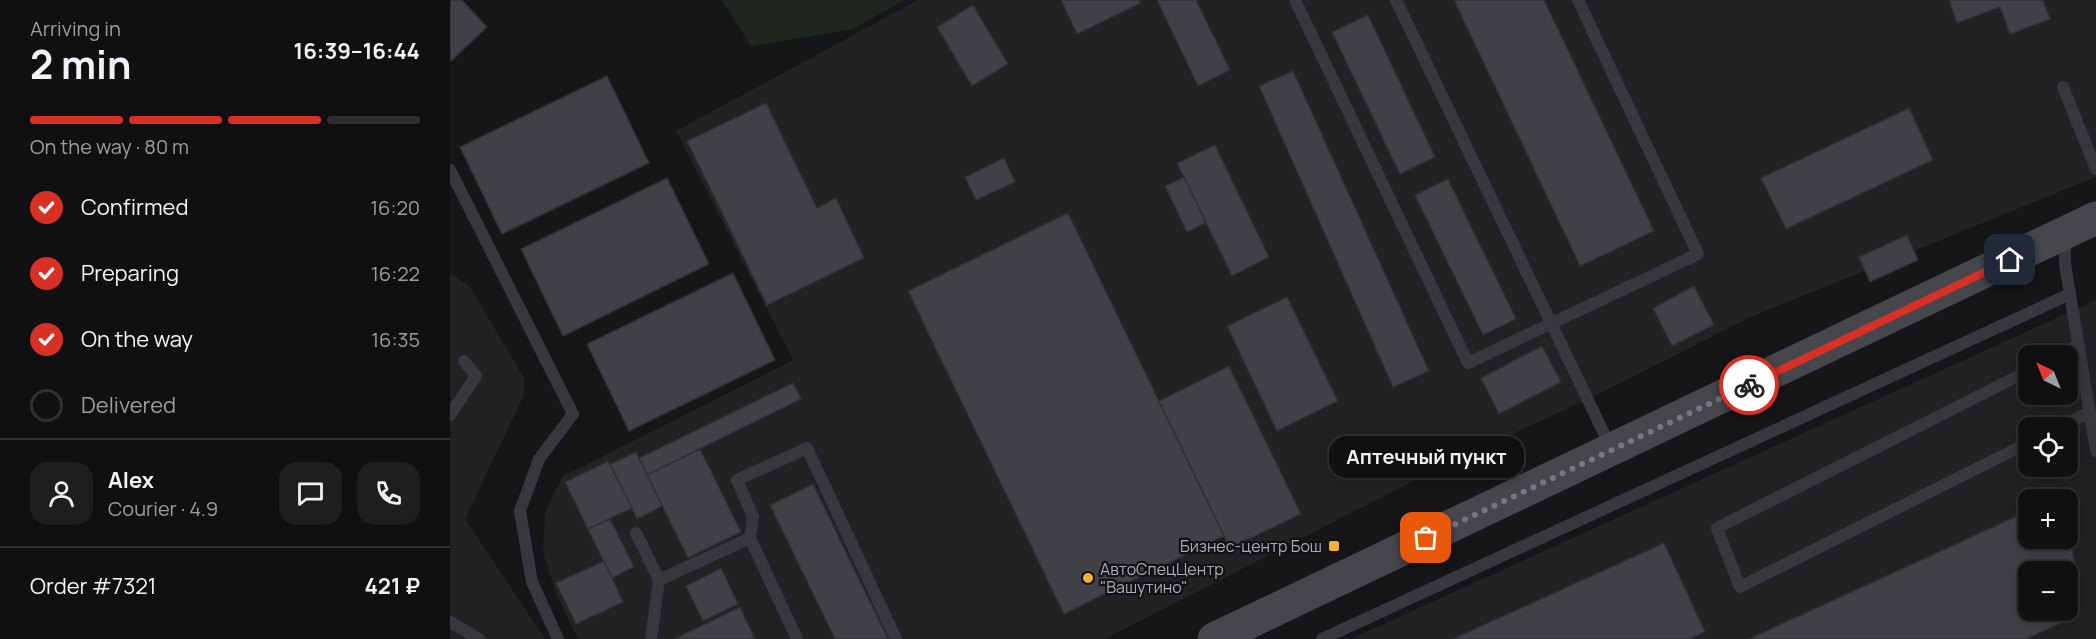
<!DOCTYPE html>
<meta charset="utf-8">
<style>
:root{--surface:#101012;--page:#1e1e20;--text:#f1f3f6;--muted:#9c9d9f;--line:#303032;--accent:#d93025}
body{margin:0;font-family:Manrope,sans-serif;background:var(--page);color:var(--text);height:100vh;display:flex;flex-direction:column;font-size:22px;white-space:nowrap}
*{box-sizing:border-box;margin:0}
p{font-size:20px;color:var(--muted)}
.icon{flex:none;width:33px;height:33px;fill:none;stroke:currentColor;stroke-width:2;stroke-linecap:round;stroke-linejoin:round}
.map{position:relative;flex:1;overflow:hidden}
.details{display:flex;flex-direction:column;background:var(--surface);width:450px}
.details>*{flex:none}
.needle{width:39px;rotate:317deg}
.tools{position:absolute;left:1568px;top:345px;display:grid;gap:12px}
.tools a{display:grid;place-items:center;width:60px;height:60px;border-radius:12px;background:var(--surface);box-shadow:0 3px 15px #0003,0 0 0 2px var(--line);font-size:30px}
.pin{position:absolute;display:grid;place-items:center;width:51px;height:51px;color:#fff;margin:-26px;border-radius:12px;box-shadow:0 3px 9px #0006}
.courier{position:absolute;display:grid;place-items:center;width:60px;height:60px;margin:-30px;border:4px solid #d93025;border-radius:50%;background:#fff;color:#222;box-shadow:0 2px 8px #0007}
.bubble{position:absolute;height:42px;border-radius:18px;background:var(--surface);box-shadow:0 3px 15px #0003,0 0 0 2px var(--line);font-size:20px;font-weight:700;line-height:42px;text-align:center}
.head em{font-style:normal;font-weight:700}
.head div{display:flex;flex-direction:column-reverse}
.head{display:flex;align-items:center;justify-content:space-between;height:102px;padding:0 30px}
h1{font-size:39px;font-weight:700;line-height:45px}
.bar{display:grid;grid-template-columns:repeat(4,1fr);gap:9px 6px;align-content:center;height:72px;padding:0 30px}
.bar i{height:8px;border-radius:4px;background:var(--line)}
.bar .current{background:var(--accent)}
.bar p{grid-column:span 4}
.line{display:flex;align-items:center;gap:15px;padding:0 30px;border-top:2px solid var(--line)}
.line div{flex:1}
.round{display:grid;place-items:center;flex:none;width:63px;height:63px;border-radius:18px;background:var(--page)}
ol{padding:0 30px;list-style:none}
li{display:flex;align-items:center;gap:18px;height:66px}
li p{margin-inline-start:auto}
li .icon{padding:6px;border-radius:50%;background:var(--accent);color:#fff;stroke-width:4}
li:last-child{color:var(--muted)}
li i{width:33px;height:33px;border:3px solid var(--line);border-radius:50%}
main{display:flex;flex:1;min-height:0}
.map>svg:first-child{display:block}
</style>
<main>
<section class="details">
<div class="head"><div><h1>2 min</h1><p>Arriving in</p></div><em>16:39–16:44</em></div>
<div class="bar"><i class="current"></i><i class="current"></i><i class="current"></i><i></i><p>On the way · 80 m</p></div>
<ol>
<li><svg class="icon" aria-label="check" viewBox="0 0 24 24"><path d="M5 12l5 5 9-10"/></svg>Confirmed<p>16:20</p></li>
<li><svg class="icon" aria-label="check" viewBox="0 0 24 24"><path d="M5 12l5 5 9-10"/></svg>Preparing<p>16:22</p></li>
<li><svg class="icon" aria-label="check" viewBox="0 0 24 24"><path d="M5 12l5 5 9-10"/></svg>On the way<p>16:35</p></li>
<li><i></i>Delivered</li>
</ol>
<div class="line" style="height:108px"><a class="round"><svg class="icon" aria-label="person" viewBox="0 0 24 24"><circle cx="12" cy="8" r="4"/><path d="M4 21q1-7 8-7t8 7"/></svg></a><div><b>Alex</b><p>Courier · 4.9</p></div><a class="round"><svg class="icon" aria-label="chat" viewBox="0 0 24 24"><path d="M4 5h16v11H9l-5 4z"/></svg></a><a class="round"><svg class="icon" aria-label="phone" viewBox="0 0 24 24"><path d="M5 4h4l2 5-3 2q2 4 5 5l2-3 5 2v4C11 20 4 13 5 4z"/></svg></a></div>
<div class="line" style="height:78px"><div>Order #7321</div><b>421 ₽</b></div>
</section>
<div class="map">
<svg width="1646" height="639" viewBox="0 0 1646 639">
<rect width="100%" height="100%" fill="#161618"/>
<g fill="#222225" fill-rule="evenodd">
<polygon points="468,0 1646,0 1646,177 1301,317 1138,399 985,470 655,639 128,639 108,598 93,553 95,512 112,477 343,360 226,131"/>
<polygon points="0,272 20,287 74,378 74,395 15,519 95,639 0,639"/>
<path d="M1646,300V639H901ZM1578,356H1617V394H1578ZM1578,428H1617V466H1578ZM1578,500H1617V538H1578ZM1578,572H1617V610H1578Z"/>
</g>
<polygon fill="#1e261f" points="272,0 454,0 403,29 301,46"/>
<g fill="#404145" stroke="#303034" stroke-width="1.5">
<polygon points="0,0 12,0 37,27 0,62"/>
<polygon points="611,0 689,0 691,3 627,34"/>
<polygon points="707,0 746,0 780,70 748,86"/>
<polygon points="1004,0 1094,0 1204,231 1130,266"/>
<polygon points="1499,0 1593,0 1600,19 1560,34 1550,7 1507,23"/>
<polygon points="523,5 558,64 522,86 487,27"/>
<polygon points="918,15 985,157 950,174 882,32"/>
<polygon points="843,71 979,371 943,387 809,86"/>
<polygon points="157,76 199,163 52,234 10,147"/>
<polygon points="316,103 367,208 386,198 414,258 317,305 237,141"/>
<polygon points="1459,108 1483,160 1336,229 1311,178"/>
<polygon points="765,145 819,257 782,276 727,163"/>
<polygon points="554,158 565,182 526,200 515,177"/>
<polygon points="734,177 756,223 737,232 715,186"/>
<polygon points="217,178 259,264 113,336 71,249"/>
<polygon points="998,179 1066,319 1033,335 965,195"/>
<polygon points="618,213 774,536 614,614 458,291"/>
<polygon points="1457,235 1468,260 1420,282 1409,257"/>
<polygon points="283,273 325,360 179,431 137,344"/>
<polygon points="1244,286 1264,325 1222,346 1203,308"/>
<polygon points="837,297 888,401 827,431 777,326"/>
<polygon points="1092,346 1111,382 1049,414 1031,378"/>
<polygon points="779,366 851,514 780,548 709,401"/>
<polygon points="343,383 351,399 197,475 189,458"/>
<polygon points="250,449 291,532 238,558 197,475"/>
<polygon points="186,452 212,506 187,519 160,464"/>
<polygon points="158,461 182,508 138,529 115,482"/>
<polygon points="363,484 438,639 385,639 320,505"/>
<polygon points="1578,511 1578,538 1617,538 1617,512 1628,588 1617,593 1617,572 1578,572 1578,610 1617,610 1617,607 1622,618 1576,639 1299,639"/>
<polygon points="160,519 184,567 162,578 138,529"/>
<polygon points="1214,543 1255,632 1240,639 1003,639"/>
<polygon points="154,561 173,602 126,624 106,583"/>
<polygon points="271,568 288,604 253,621 236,586"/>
<polygon points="290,607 305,639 224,639"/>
</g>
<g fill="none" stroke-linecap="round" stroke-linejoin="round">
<g stroke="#37383d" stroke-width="12">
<polyline points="845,0 1018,363 1248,254 1128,0"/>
<polyline points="946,0 1161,448"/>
<polyline points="1613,87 1646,169"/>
<polyline points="0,170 123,414 89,459 70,511 82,582 108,639"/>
<polyline points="1615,235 1615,264 1646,451"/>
<polyline points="1608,356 1628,345"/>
<polyline points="1578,371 1267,528 1290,587 1578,443"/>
<polyline points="0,415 26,376 14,361"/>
<polyline points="1609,428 1640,412"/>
<polyline points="186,533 209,580 201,639"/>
<polyline points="300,538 303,517 287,480 357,448 446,639"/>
<polyline points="209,580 300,538 347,639"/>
<polyline points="0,622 29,639"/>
<polyline points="872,639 1620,294"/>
</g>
<polyline stroke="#45474d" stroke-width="33" points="764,639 1646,218"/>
</g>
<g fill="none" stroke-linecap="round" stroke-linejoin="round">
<polyline stroke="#757880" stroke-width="6" stroke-dasharray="0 10.8" points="976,538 1299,385"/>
<polyline stroke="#d93025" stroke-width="8" points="1299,385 1560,260"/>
</g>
<g fill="#f2b134" stroke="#111113" stroke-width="2">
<rect x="878" y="540" width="12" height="12" rx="3"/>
<circle cx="638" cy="578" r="6"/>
</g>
<g text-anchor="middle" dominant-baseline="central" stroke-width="4.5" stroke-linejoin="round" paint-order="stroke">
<g font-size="16" fill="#a8adb8" stroke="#111113" text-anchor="end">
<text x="872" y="546">Бизнес-центр Бош</text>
<text x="650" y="569" text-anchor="start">АвтоСпецЦентр<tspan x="650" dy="18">"Вашутино"</tspan></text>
</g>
</g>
</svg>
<div class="tools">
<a><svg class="needle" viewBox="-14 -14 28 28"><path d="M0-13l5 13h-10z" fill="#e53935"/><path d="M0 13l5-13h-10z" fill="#9c9d9f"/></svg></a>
<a><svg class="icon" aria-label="locate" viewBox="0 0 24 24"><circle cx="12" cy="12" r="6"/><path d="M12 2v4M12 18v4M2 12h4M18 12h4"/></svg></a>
<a>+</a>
<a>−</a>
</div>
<div class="pin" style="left:976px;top:538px;background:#ea580c"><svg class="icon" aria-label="bag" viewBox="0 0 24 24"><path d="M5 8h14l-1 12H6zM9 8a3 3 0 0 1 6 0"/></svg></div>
<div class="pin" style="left:1560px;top:260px;background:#1f2937"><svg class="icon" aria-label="home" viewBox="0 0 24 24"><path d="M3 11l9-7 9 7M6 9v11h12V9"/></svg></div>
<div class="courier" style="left:1299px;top:385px"><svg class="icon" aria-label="bike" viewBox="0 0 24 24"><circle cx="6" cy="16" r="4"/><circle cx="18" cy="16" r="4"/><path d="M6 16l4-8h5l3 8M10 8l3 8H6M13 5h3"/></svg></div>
<div class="bubble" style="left:879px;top:436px;width:195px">Аптечный пункт</div>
</div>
</main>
